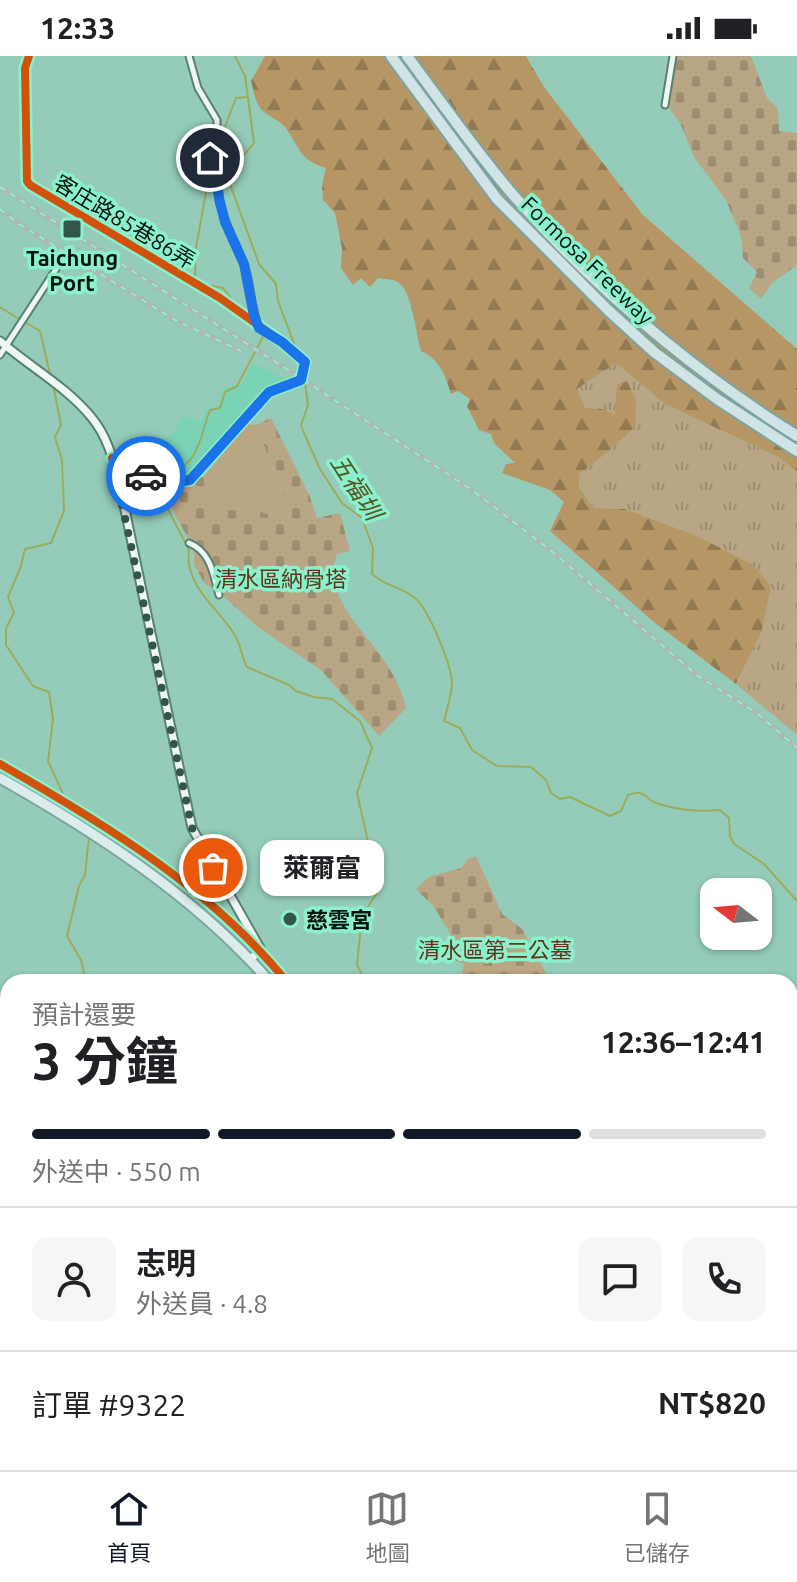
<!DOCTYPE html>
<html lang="zh-TW">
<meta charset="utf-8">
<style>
:root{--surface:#fff;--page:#f6f6f6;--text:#202124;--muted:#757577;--line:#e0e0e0;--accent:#111827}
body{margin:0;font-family:Ubuntu,"Noto Sans TC",sans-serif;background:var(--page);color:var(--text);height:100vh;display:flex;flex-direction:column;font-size:30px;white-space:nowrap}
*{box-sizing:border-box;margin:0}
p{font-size:26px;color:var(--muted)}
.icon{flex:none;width:44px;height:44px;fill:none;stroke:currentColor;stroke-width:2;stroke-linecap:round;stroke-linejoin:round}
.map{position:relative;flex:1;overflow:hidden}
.panel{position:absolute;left:0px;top:918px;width:798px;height:496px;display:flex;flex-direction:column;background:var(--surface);border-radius:24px 24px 0 0;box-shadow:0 2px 6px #0004}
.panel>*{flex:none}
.needle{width:52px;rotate:286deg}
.tools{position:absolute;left:700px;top:822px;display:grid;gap:16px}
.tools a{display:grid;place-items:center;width:72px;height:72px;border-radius:16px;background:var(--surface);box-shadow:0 2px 6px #0004;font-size:40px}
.pin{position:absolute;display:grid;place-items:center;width:68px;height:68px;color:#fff;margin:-34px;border:4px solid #fff;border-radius:50%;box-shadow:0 2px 8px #0007}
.courier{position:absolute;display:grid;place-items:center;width:80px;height:80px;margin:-40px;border:6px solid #1a73e8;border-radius:50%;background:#fff;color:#222;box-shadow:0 2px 10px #0007}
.bubble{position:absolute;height:56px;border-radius:16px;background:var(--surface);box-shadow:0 2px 6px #0004;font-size:26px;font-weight:700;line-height:56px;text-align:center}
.headline em{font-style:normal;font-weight:700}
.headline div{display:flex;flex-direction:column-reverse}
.headline{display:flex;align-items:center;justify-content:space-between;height:136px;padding:0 32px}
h1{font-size:52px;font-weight:700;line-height:60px}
.bar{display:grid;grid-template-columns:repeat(4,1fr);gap:12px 8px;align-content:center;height:96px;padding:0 32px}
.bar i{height:10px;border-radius:6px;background:var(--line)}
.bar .on{background:var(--accent)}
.bar p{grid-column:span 4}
.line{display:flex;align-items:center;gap:20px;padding:0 32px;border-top:2px solid var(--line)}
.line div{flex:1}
.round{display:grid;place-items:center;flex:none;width:84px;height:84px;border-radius:16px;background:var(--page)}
.status{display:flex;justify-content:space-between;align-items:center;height:56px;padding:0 40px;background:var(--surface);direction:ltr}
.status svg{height:22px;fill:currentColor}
.menu{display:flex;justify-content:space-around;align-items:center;height:112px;border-top:2px solid var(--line);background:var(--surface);font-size:22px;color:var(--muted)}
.menu a{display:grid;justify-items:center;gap:4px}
.menu .on{color:var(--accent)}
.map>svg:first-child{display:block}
</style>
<div class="status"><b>12:33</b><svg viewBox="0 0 49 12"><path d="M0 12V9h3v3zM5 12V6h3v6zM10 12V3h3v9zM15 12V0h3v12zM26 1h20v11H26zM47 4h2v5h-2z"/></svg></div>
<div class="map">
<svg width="797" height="1414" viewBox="0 0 797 1414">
<defs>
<pattern id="grass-tufts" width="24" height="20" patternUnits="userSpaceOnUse" patternTransform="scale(2)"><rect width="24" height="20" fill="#b9a684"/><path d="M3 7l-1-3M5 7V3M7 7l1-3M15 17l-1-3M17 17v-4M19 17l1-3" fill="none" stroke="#9d8e71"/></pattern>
<pattern id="forest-firs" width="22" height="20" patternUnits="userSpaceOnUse" patternTransform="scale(2)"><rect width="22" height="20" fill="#b79666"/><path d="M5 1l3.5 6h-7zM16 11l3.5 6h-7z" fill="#927952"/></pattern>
<pattern id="cemetery-stones" width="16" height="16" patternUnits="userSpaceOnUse" patternTransform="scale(2)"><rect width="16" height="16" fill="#b9a684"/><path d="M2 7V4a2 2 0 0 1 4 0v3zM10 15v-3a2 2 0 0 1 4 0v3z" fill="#9d8e71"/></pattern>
</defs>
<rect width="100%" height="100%" fill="#94ccb9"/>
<polygon fill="#7bd3b5" points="252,307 289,324 267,332 199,412 183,422 168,423 151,418 119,401 155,391 177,373 181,360 202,364 207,353 218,350 224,332 242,328"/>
<polygon fill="url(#grass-tufts)" points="616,307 665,348 778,401 797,416 797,679 736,628 761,577 752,508 695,479 625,453 593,452 579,429 579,418 607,397 635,371 616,340 616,360 603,354 585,352 577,333"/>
<path fill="url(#forest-firs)" d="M265,0H526L544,31L643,159L797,293V416L778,401L665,348L616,307L577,333L585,352L603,353L615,359L617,328L627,325L636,344L635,371L607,397L579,418V430L593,452L625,453L695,479L752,508L771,530L761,577L736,628L655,567L550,475L564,446L550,434L502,417L506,408L515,407L494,387L491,378L479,374L467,350L470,343L458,335L451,338C445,318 440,304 421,295C416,278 412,234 398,226C393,223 384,223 378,222L370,231L361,222L353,229L341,212L342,192L335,157L323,144L322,129L326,112C300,104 301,94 287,74C281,64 270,62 262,54C255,47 254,35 251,25Z"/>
<g fill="url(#cemetery-stones)">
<polygon points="676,0 751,0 767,42 778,52 779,75 797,77 797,209 772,227 761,243 749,232 757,216 743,202 741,180 726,144 694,101 680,67 667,49"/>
<path d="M271,362L310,441L317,462L340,457L350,495L337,498C321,539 365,575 386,607C395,621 402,635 406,652L379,680L322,615L258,571L221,538L205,528L194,509V492L176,461L164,431H181L204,420L212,445L230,454L251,453L279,461L287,471L295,470L256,369Z"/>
<polygon points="476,800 502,858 522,873 551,926 490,926 468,921 466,926 460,926 464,908 448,901 448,886 451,879 434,851 416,833 429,821 461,812 468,803"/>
</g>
<polygon fill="#b9a684" points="248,368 256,369 295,470 287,471 279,461 251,453 230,454 211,445 204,420"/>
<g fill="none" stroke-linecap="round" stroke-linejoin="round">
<g stroke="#9bab5c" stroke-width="2">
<polyline points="235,0 245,20 254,87 231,114 230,128 259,208 276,228 278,245 298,298"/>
<polyline points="213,102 236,42 246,41"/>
<polyline points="211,108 196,192 195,221 203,228 223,232 237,250 254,263"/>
<polyline points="0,251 19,263"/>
<polyline points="25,266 40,275 51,322"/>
<path d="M304,320L308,349L301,369L304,377L320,413L342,447L362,462L373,492L372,518C385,530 401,531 415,542C429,554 452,610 452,628C451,641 447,653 444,665L460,672L472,694L497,710L531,711L546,724L551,737L560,743L570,741L610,760L621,755L628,739C631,738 636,736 640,737C646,739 650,745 656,747C676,754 699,756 720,754L729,762L730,780L734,788L764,808L797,845"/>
<polyline points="53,328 61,369 55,381 62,404 64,455 51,487 25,493 21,510 8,541 14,557 6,572 6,589 33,630 49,636 53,663 48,705 64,740"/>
<path d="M158,423C166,412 176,415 186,408C199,398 204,369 210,354L220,352L225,336L237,330L265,277"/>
<path d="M155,428L189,494C184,531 220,553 236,581C241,591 242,602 247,611L289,629L296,635L314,641L332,643L360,665L372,692L357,737L374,812L373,820L377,837L362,860L357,909L366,926"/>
<polyline points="86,926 81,904 67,880 79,830 85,819 89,781"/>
<polyline points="198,1406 199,1414"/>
<polyline points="404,1406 409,1414"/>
</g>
<g stroke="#578275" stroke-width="9">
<g id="minor">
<polyline points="29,0 25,12 27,125 30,129 220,242 282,286 305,306 301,324 269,336 190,424 161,428 113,402"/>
<path d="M189,0L198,32L217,64V79L210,102C219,114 216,129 219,144C224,167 236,187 244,209C252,229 250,251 259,271"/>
<polyline points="665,49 673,0"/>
<polyline points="0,299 58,210"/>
<path d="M189,487C211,496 213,518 219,539"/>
</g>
</g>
<g stroke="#578275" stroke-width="11">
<g id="tertiary">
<path d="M0,285C30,311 67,331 92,362C107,380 113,403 119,425L192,772L260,892L251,904"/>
<polyline points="433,1414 440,1406"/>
</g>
</g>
<g stroke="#7ea4a0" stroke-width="13">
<g id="primary">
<path d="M0,708C103,767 212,833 287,926"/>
<path d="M0,722C97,777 196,841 270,926"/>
<polyline points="569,1406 574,1414"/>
<polyline points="586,1406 592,1414"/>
</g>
</g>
<g stroke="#7ea4a0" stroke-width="14">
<g id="motorway">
<polyline points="391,0 497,143 608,254 654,296 717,343 797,395"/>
<path d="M407,0C442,47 476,96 514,140C596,233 692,314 797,380"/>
</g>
</g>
<use href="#minor" stroke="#eff7f4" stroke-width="5"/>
<use href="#tertiary" stroke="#eff7f4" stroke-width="7"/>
<use href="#primary" stroke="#dcebec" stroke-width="9"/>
<use href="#motorway" stroke="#d0e3e5" stroke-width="10"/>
<g stroke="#abb9b4" stroke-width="5">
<g id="rail">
<polyline points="0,131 307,326 472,434 554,497 698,620 758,658 797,692"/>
<polyline points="0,153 19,168 175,264 241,295"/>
</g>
</g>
<use href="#rail" stroke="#8bf1cd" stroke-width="2" stroke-dasharray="6" stroke-linecap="butt"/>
<g stroke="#8bf1cd" stroke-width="13">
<g id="cycleway">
<polyline points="29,0 25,12 27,125 30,129 220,242 282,286 305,306 301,324 269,336 190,424 161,428 112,402"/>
<path d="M0,708C103,767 212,833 287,926"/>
</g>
</g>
<use href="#cycleway" stroke="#d1520c" stroke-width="8"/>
</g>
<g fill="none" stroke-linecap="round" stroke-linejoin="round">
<polyline stroke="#34554a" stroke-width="8" stroke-dasharray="0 14.4" points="146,420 112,402 192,772 213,812"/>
<polyline stroke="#1a73e8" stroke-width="10" points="146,420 161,428 190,424 269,336 301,324 305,306 282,286 259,272 254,260 244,208 225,166 219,142 216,112 210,102"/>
</g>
<g fill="#34554a" stroke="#8bf1cd" stroke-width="3">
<rect x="62" y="163" width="20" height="20" rx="4"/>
<circle cx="290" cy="863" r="8"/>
</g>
<g text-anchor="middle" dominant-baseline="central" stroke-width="7" stroke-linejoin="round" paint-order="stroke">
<g font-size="22" fill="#01150e" stroke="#8bf1cd">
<text transform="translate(125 165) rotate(31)">客庄路85巷86弄</text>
<text transform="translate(588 204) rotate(44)">Formosa Freeway</text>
</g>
<g font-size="22" font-weight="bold" fill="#01150e" stroke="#8bf1cd">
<text x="72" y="201">Taichung<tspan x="72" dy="25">Port</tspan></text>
<text x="306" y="863" text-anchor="start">慈雲宮</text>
</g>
<g font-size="22" fill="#60341a" stroke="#8bf1cd">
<text x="281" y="522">清水區納骨塔</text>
<text x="495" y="893">清水區第二公墓</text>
</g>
<g font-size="24" font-style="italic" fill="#565621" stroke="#8bf1cd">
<text transform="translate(356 431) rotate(57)">五福圳</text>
</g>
</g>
</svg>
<div class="tools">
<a><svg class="needle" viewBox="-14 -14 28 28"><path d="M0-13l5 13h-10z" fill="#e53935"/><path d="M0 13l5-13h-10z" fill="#757577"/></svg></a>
</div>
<div class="pin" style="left:213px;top:812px;background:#ea580c"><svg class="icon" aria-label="bag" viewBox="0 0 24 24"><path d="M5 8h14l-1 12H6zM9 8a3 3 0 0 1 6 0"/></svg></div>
<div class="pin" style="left:210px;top:102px;background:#1f2937"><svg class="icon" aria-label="home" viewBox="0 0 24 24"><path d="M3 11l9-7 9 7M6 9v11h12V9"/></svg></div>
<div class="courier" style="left:146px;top:420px"><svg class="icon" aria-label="car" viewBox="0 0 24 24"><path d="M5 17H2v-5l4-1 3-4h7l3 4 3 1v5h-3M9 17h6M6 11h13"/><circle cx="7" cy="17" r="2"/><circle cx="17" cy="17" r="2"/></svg></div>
<div class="bubble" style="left:260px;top:784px;width:124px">萊爾富</div>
<section class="panel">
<div class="headline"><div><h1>3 分鐘</h1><p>預計還要</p></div><em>12:36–12:41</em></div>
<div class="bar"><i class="on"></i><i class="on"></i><i class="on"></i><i></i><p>外送中 · 550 m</p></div>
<div class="line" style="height:144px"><a class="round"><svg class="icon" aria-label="person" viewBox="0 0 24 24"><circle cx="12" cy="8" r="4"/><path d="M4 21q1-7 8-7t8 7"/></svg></a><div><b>志明</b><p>外送員 · 4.8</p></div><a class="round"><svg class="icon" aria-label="chat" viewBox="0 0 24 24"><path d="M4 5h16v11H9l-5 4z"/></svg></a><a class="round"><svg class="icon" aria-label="phone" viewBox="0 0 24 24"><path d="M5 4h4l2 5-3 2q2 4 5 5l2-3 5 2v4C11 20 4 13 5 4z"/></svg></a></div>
<div class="line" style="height:104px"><div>訂單 #9322</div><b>NT$820</b></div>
</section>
</div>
<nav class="menu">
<a class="on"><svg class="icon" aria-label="home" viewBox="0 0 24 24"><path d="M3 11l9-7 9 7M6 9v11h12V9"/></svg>首頁</a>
<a><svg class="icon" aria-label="map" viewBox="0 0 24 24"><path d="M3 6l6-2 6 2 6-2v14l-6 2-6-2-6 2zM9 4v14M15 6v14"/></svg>地圖</a>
<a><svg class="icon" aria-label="saved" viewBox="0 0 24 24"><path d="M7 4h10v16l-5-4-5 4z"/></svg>已儲存</a>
</nav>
